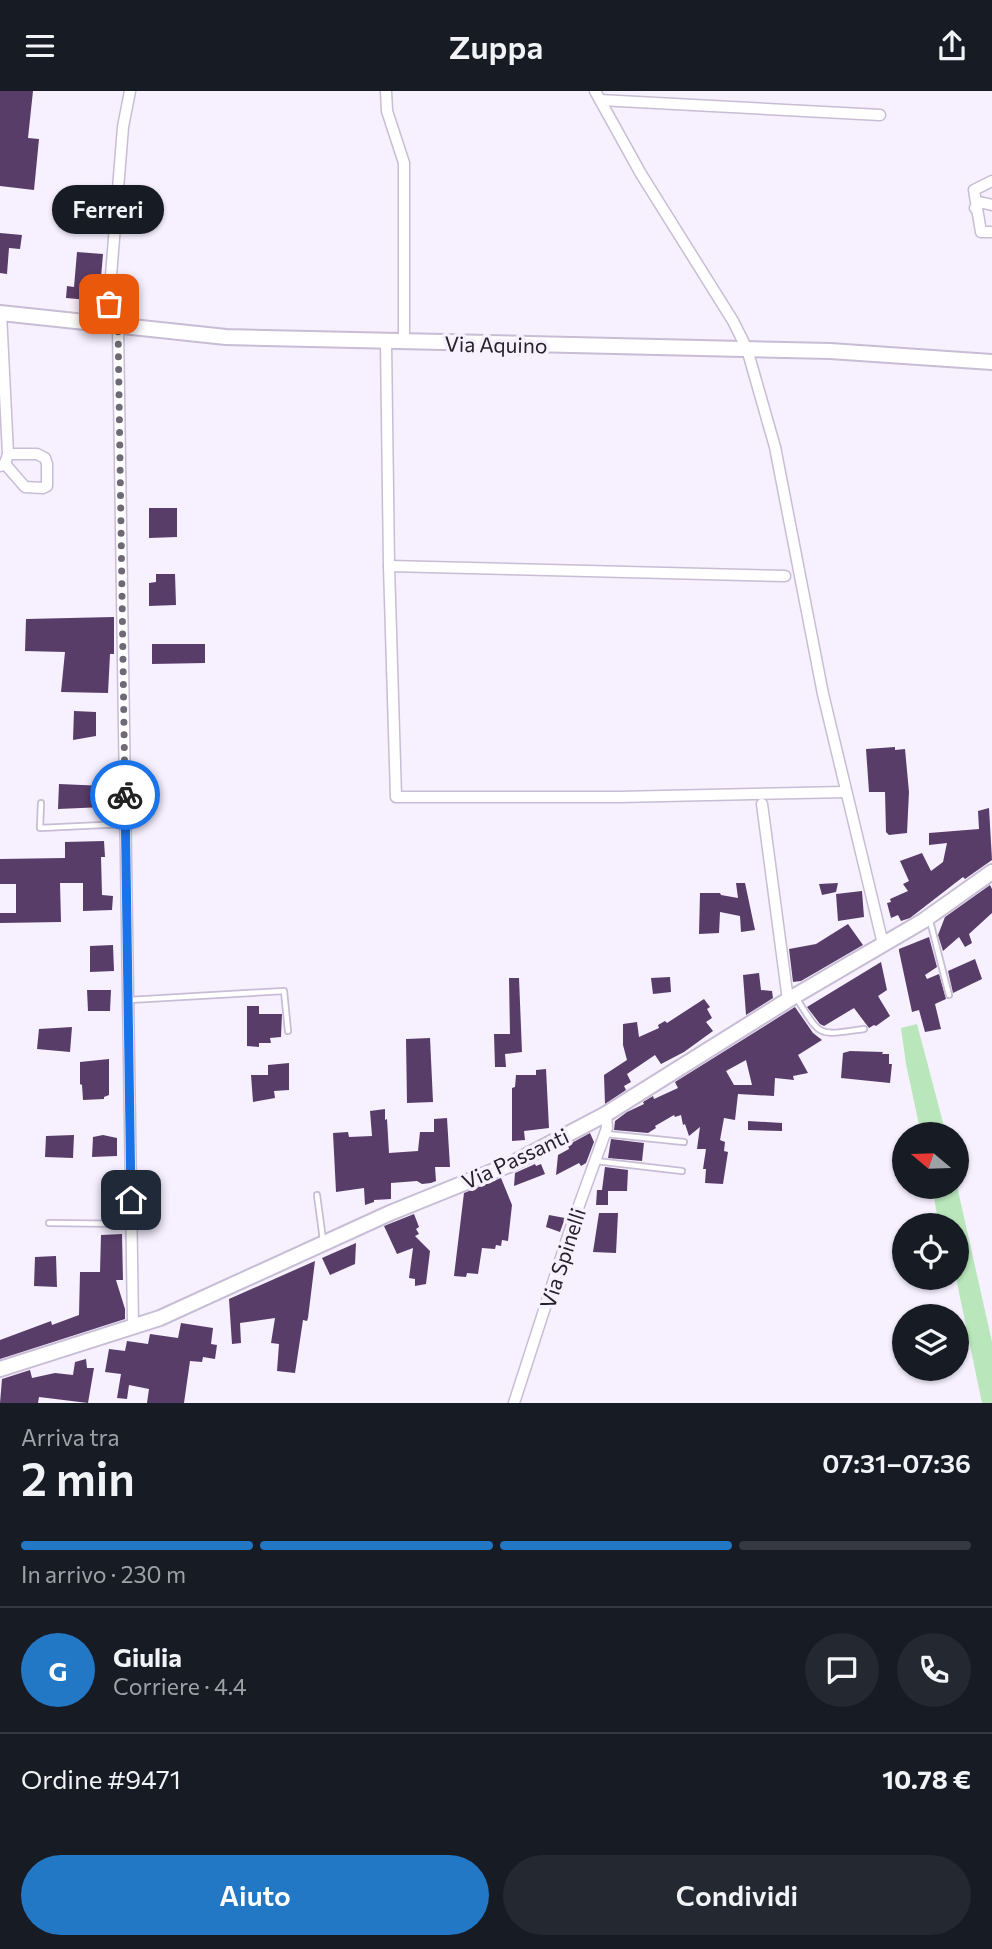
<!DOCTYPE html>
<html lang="it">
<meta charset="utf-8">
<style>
:root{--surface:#171b24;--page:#242831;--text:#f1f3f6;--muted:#9ea1a6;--line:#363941;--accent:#2378c6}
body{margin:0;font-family:Commissioner,sans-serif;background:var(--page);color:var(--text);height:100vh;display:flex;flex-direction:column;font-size:26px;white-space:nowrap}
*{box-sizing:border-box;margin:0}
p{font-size:23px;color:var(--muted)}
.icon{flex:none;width:38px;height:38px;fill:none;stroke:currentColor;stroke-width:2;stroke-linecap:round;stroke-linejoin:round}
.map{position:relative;height:1312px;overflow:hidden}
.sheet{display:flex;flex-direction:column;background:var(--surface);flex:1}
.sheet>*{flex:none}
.needle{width:46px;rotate:289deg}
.tools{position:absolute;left:892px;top:1031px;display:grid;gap:14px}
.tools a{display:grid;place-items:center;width:77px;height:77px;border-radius:50%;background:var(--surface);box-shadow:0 2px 5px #0004;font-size:35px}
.pin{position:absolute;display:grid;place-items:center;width:60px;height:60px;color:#fff;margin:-30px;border-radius:14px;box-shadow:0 4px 10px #0006}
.courier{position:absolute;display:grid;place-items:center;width:70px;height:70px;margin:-35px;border:5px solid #1a73e8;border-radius:50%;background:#fff;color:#222;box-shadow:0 2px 9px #0007}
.bubble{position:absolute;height:49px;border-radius:24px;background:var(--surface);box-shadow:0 2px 5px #0004;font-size:23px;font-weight:600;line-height:49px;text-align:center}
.head em{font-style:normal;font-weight:600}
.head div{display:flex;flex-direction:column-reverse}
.head{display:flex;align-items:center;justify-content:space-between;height:119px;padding:0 21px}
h1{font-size:46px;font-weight:600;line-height:52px}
.bar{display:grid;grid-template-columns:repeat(4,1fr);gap:10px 7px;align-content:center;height:84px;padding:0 21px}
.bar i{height:9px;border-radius:5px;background:var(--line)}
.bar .active{background:var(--accent)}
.bar p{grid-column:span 4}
.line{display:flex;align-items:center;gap:18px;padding:0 21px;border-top:2px solid var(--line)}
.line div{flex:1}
.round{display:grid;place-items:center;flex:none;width:74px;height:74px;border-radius:37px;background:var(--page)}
.action{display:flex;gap:14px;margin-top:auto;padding:14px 21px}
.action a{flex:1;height:80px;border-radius:42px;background:var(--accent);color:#fff;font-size:28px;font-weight:600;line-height:80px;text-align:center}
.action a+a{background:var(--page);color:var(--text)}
header{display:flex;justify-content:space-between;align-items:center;height:91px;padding:0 21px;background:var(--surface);font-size:32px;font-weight:600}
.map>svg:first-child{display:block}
</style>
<header><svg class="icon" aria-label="menu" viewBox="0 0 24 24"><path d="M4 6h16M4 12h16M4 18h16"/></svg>Zuppa<svg class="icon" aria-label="share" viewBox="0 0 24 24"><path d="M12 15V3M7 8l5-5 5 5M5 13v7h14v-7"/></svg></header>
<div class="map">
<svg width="992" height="1312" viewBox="0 0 992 1312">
<rect width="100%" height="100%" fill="#f6f0ff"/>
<g fill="#b9e7bb">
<polygon points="917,933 946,1043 921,1043 906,973 901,937"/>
<polygon points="957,1095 992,1251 992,1312 982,1312 956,1187 957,1134 939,1134 932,1096"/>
</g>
<g fill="#593d69" fill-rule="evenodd">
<polygon points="0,0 33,0 28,47 39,48 34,99 0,95"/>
<polygon points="0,142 22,144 20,158 9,157 7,183 0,182"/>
<polygon points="77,161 103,163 100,198 102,198 101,210 66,207 67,195 74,196"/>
<polygon points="149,417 177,417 177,446 149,447"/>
<polygon points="156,483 175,483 176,514 149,515 149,492 156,491"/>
<polygon points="114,526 114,563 110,563 108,602 61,601 65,561 25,560 26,528"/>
<polygon points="152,553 205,553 205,572 152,573"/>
<polygon points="74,620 96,621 96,645 73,649"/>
<polygon points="895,656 895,659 905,658 909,701 907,742 889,744 886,741 885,701 869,701 866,658"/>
<polygon points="59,693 105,695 104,716 58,718"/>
<polygon points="989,717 992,769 965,788 963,786 910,827 901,830 898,824 891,827 887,812 891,811 890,808 908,800 903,793 909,790 900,770 922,762 931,780 943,771 947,752 929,754 929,742 979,738 978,720"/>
<polygon points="104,750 105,766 101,766 102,804 113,805 112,819 83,820 83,792 60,792 61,831 0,832 0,822 16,822 16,793 0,793 0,768 65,767 65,751"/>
<polygon points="736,792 745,792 755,839 741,841 740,825 720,821 719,842 699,843 700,802 720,802 721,804 738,807"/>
<polygon points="838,792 836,801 822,804 819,793"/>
<polygon points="990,794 992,798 992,822 969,843 972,852 965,856 959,846 943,860 938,844 945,826"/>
<polygon points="862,800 864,826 838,830 836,803"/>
<polygon points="848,833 863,854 801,890 793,891 789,858 816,853"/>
<polygon points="929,846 937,876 925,884 927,888 939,883 946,908 935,913 941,938 925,941 919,919 912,921 899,860 899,858"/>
<polygon points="113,854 114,880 90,881 90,855"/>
<polygon points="975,868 982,888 953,902 948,880"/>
<polygon points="881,871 887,899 878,905 890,925 876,935 874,934 869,937 854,917 824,935 820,933 807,916"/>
<polygon points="759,882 761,899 772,900 773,907 746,924 743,884"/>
<polygon points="670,886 671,901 653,903 651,887"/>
<polygon points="509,887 519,887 522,961 505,963 506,976 495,976 494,943 510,943"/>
<polygon points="87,899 111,899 110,920 88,920"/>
<polygon points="704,908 710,916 707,918 712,927 706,931 713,940 684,961 661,973 655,964 627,983 631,991 624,995 626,999 605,1013 604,984 627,969 623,954 623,933 637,931 639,946 659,937 658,934 665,930 667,932"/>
<polygon points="247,915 259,915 259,923 282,923 281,946 270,947 271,952 259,952 259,956 247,955"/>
<path d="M795,916L813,942L822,949L798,964L808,982L793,985L794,989L775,987L774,1005L738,1003L735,1029L724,1027L720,1049L725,1051L724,1060L728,1061L723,1093L705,1092L706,1078H703L706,1058H697L700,1036L689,1045L685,1033L683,1034L681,1024L675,1026L674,1024L655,1035L656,1037L648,1042L614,1039L615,1030L627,1021L644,1013L643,1011L653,1005L654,1008L678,997L675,991ZM746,969L752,994H734L726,980Z"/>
<polygon points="72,936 70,961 37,958 39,938"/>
<polygon points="430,947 433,1011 407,1012 406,948"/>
<polygon points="850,960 883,961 882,963 889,963 889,973 892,973 890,992 841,987 843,962"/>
<polygon points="109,968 109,1004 104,1006 104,1008 83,1009 82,994 80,993 80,971"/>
<polygon points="289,972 289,999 274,1000 275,1007 253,1011 251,984 268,984 268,974"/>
<polygon points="546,978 549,1037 524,1040 525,1049 512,1050 512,997 515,996 516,984 536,984 536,979"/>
<polygon points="385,1018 385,1029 387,1028 389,1062 418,1060 420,1041 434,1041 434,1028 447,1027 450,1076 435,1076 436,1090 431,1092 422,1093 417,1090 391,1092 391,1108 374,1109 374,1111 365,1114 364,1097 336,1101 333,1042 348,1041 349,1046 372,1045 370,1020"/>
<polygon points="748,1030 782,1032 782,1040 748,1039"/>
<polygon points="590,1042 594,1051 586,1072 581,1075 579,1072 556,1084 558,1064 569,1058 568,1054"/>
<polygon points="74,1044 73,1067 45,1066 46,1045"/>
<polygon points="103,1044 117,1047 117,1065 92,1066 93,1046"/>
<polygon points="611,1048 644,1052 642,1070 608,1067"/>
<polygon points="535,1073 536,1075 541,1073 545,1083 514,1095 515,1082"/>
<polygon points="605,1076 628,1079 627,1100 608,1100 608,1114 596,1114 597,1099 602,1099"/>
<polygon points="501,1087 512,1114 508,1150 502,1149 501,1155 496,1154 495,1158 482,1157 478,1183 467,1182 466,1186 454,1185 464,1102"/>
<polygon points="599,1122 618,1122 616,1162 593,1161"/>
<polygon points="414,1123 419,1136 416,1138 419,1143 415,1145 430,1160 426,1193 415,1195 415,1188 409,1187 413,1157 397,1163 384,1135"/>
<polygon points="549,1124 565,1127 560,1141 546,1136"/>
<polygon points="122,1143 123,1189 116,1189 125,1218 125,1228 0,1268 0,1249 51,1230 52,1234 79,1224 80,1181 100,1181 101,1144"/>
<polygon points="356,1152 355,1173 330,1184 322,1167"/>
<polygon points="56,1165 57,1196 34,1195 35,1166"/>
<polygon points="315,1170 308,1227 307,1230 303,1229 295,1282 277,1280 279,1253 271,1252 275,1227 240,1232 241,1252 232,1253 229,1208"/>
<polygon points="181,1232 213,1237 211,1253 217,1254 215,1268 203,1266 202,1271 190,1270 184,1312 147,1312 149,1298 129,1294 127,1308 117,1307 121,1283 105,1281 109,1258 125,1260 127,1250 148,1253 150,1243 178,1247"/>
<polygon points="86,1268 87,1277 94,1277 88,1312 39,1306 38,1312 0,1312 2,1288 30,1279 32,1287 55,1282 73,1284 75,1271"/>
</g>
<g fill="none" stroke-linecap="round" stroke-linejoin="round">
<g stroke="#c8bdd5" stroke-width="8">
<g id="lane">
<polyline points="41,712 40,737 124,733"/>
<polyline points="930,830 949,904"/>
<path d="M797,908C822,948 818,944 864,938"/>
<polyline points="129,909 284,900 288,940"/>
<polyline points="606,1043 684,1051"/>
<polyline points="596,1070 682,1080"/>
<polyline points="317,1104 323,1149"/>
<polyline points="49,1132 131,1133"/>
</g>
</g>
<g stroke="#c8bdd5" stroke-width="13">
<g id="street">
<polyline points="386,0 387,20 404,72 404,251"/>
<polyline points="595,0 641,83 733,230 747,258 775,356 823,603 883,853"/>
<polyline points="600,9 880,24"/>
<polyline points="992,90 974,99 981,141 992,141"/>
<polyline points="975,117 979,111 992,114"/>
<polyline points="107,234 123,36 130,0"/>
<polyline points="118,235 133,1235"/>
<polyline points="386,251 389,475 396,706 619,706 846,701"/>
<polyline points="5,373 25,396 43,397 47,395 47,373 45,367 37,363 8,363"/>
<polyline points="0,375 5,373 8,363 1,222"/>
<polyline points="389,475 785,485"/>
<polyline points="762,713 788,909"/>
<polyline points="514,1312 569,1142 607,1037 606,1023"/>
</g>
</g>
<g stroke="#c8bdd5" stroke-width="18">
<g id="secondary">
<polyline points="0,222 226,246 830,260 992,271"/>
<polyline points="0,1278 160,1227 390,1122 511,1073 606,1023 788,909 923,830 992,781"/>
</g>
</g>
<use href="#lane" stroke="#fff" stroke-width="4.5"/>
<use href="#street" stroke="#fff" stroke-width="10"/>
<use href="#secondary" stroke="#fff" stroke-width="14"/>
</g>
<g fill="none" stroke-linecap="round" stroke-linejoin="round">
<polyline stroke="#6e6975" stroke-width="7" stroke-dasharray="0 12.6" points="109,213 107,234 118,235 125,704"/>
<polyline stroke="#1a73e8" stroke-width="9" points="125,704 131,1109"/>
</g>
<g text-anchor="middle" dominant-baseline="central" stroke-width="7" stroke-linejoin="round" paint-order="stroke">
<g font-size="21" fill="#25212a" stroke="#f6f0ff">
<text transform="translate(496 253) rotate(1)">Via Aquino</text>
<text transform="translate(515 1067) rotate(-25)">Via Passanti</text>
<text transform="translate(562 1167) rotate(-72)">Via Spinelli</text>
</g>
</g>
</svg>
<div class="tools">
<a><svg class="needle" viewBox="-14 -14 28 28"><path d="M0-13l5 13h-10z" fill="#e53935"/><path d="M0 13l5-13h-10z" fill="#9ea1a6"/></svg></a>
<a><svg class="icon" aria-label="locate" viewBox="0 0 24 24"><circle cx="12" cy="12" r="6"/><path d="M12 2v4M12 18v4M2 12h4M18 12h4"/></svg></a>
<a><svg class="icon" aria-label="layers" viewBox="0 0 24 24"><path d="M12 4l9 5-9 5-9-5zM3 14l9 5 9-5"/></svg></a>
</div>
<div class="pin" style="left:109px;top:213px;background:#ea580c"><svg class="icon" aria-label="bag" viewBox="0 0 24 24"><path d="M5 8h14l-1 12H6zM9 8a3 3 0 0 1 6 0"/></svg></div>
<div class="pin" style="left:131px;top:1109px;background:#1f2937"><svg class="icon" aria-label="home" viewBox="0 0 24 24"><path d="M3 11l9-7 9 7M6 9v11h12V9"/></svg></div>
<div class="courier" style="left:125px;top:704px"><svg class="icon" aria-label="bike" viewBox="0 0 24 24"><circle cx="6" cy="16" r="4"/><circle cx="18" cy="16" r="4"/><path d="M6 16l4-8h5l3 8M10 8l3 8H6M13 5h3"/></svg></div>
<div class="bubble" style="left:52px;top:94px;width:112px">Ferreri</div>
</div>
<section class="sheet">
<div class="head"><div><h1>2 min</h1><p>Arriva tra</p></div><em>07:31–07:36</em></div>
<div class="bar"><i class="active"></i><i class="active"></i><i class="active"></i><i></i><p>In arrivo · 230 m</p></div>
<div class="line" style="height:126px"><b class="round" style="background:var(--accent);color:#fff">G</b><div><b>Giulia</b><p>Corriere · 4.4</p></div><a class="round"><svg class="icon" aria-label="chat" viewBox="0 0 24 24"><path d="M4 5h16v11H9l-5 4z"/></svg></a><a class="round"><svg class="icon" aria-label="phone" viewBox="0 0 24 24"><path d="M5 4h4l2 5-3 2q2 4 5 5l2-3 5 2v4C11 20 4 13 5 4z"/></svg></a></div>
<div class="line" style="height:91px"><div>Ordine #9471</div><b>10.78 €</b></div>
<div class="action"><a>Aiuto</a><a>Condividi</a></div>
</section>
